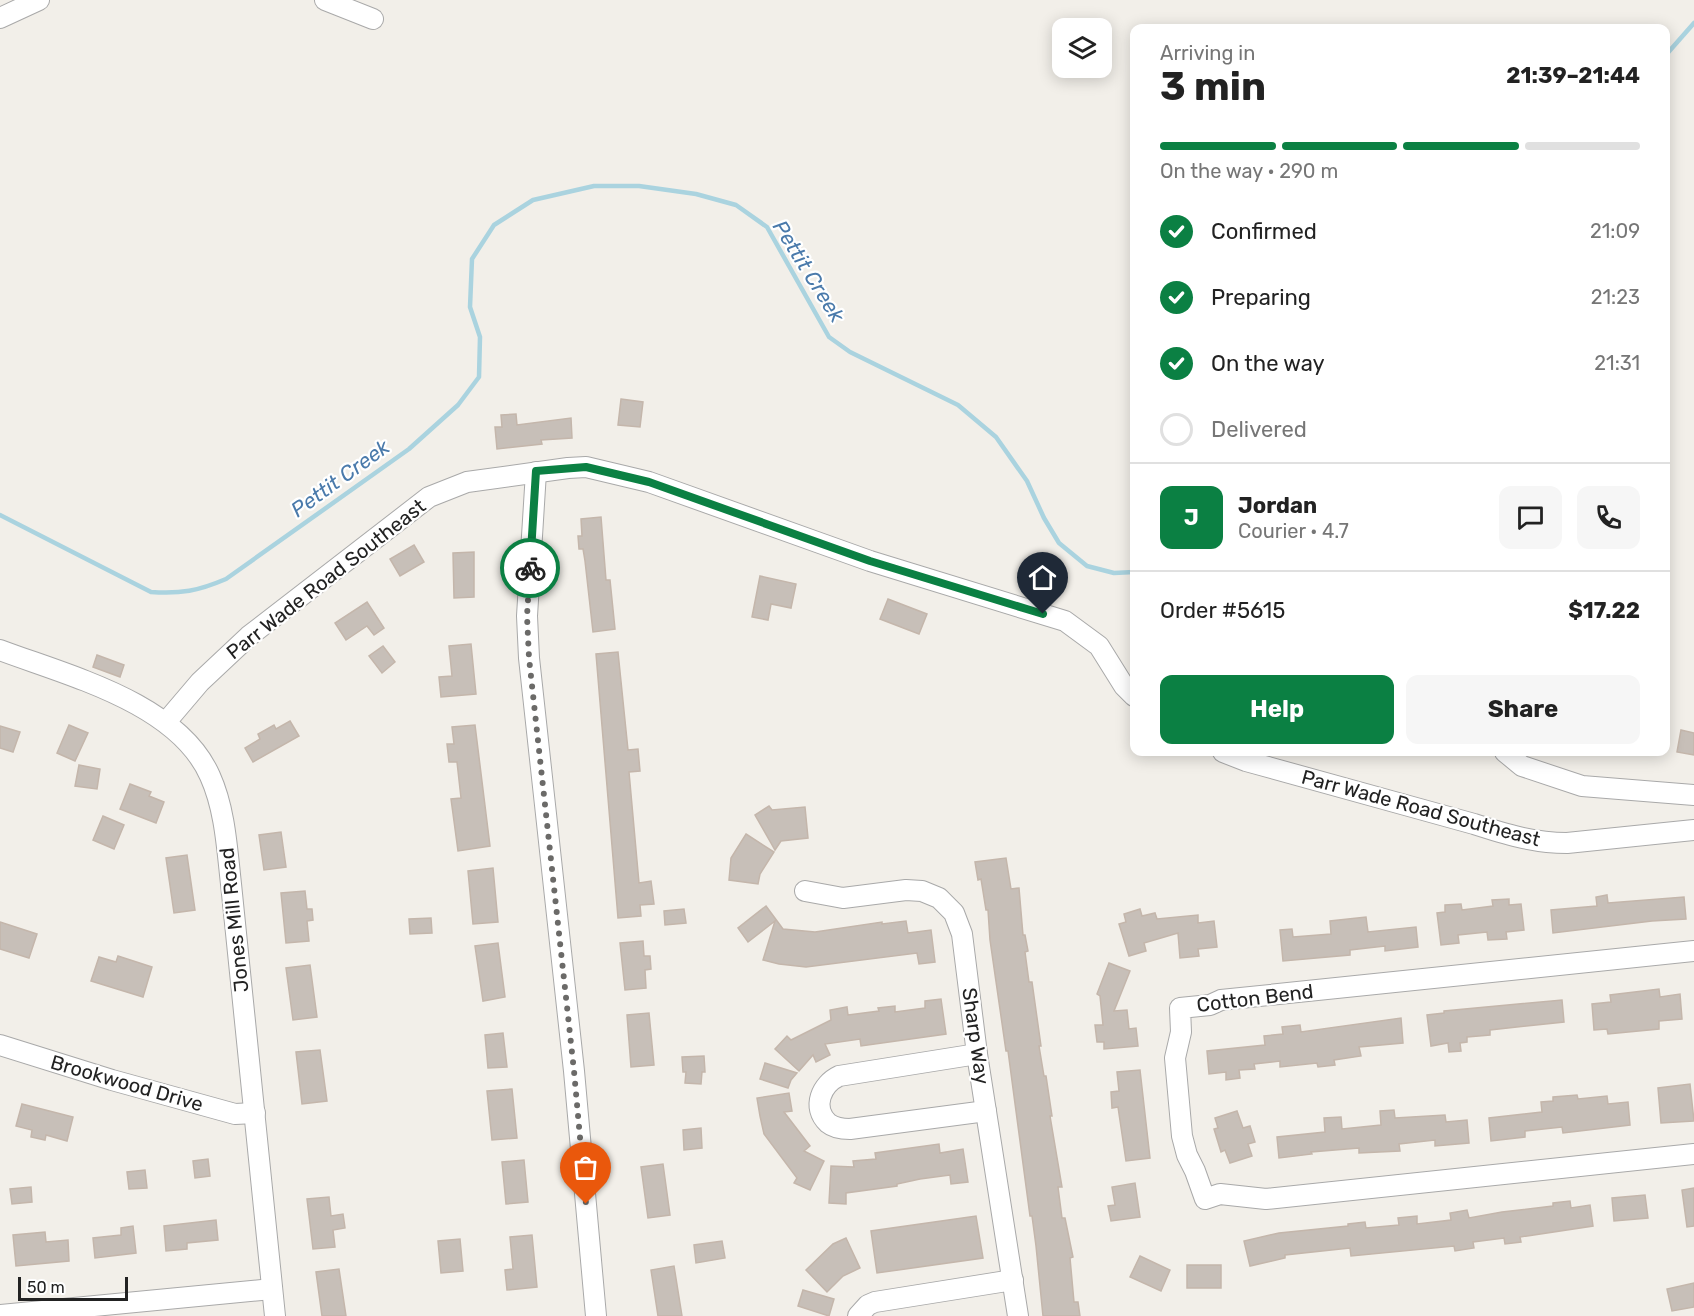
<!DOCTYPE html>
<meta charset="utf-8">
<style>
:root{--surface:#fff;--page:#f6f6f6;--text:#222;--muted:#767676;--line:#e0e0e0;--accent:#0b8043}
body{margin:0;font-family:Rubik,sans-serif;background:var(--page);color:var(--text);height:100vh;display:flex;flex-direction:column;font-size:22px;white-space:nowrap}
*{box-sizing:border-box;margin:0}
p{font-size:20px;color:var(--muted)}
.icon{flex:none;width:33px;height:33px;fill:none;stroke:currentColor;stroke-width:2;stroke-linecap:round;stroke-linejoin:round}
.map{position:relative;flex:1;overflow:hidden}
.side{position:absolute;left:1130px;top:24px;width:540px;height:732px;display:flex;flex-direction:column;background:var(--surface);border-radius:12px;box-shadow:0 3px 15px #0003}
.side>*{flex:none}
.buttons{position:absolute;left:1052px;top:18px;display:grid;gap:12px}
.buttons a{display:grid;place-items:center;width:60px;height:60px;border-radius:12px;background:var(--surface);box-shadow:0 3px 15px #0003;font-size:30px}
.scale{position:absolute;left:18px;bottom:15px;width:110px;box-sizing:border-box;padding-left:6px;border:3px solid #222;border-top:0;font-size:16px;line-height:21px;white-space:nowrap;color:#222;-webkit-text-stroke:4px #fff;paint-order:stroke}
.pin{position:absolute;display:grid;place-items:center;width:51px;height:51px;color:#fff;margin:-62px -26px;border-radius:50% 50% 50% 0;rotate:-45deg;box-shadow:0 0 6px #0007}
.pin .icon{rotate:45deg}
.courier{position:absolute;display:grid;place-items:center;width:60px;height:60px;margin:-30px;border:4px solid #0b8043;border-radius:50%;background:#fff;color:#222;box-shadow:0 2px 8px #0007}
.headline em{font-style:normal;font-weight:700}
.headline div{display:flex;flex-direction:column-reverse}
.headline{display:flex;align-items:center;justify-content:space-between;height:102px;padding:0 30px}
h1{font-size:39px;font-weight:700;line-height:45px}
.bar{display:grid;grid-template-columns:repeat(4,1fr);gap:9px 6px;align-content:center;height:72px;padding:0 30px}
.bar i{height:8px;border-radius:4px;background:var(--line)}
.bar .current{background:var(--accent)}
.bar p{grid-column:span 4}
.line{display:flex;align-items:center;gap:15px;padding:0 30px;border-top:2px solid var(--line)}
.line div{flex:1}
.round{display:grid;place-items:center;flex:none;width:63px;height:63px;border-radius:12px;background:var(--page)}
ol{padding:0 30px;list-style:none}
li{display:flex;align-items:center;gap:18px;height:66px}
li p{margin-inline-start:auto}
li .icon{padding:6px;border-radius:50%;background:var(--accent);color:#fff;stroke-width:4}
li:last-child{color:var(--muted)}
li i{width:33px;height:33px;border:3px solid var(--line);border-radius:50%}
.button{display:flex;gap:12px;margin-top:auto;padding:12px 30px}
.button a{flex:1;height:69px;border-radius:12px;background:var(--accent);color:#fff;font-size:24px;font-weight:700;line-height:69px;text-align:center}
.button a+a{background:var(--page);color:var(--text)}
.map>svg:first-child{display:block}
</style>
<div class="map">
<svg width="1694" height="1316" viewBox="0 0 1694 1316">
<rect width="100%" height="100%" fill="#f2efe9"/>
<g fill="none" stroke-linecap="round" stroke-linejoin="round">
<g stroke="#aad3df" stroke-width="4.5">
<polyline points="1665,56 1694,23"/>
<path d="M0,515L151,592C181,594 198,591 226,579L409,449L458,405L479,377L480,337L470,307L472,259L494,225L533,200L594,186H639L696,194L736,205L767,227L829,337L850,352L958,405L996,437L1027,481L1044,518L1059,543L1087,566L1114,573L1134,572"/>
</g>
</g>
<g fill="#c7bfb8" stroke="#c4b6ab" stroke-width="1.5">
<polygon points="621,399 643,402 640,427 618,425"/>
<polygon points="516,414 517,425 571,418 572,438 541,440 542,444 497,449 495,427 502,427 501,415"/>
<polygon points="601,517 606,580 610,580 615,629 593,632 585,561 583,549 579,549 578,536 582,536 581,519"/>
<polygon points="414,545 424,562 400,576 390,559"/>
<polygon points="474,552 474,597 454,598 453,553"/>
<polygon points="760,576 796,584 791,608 771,604 768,620 752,617"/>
<polygon points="888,599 927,614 919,634 880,619"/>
<polygon points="367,602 384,628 374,635 367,626 346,640 335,623"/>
<polygon points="471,644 476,694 441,697 439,677 452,676 449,646"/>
<polygon points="383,646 395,662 382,673 369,656"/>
<polygon points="618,652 628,750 638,749 640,771 629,772 639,883 651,881 654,904 640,905 641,916 618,918 596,654"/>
<polygon points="97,655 124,665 120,677 93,667"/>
<polygon points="290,721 299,736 253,762 245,748 260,739 258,734 274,725 276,729"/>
<polygon points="69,725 88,733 75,761 57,753"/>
<polygon points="475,725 490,846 458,851 451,799 461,798 457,762 449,762 447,744 454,744 452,727"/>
<polygon points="0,726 20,732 13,752 0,748"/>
<polygon points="1681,730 1694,733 1694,755 1677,752"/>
<polygon points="79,765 100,769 97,789 75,786"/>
<polygon points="130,784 151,792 149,796 164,802 156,823 120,809"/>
<polygon points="769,806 772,810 805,807 808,838 781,841 775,850 755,815"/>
<polygon points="103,816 124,825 114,849 93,840"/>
<polygon points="281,832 286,867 264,870 259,835"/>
<polygon points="746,834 774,852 760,874 758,884 729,880 731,858"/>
<polygon points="187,855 195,910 174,913 166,858"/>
<polygon points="1006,858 1011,889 1019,888 1023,935 1025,935 1028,951 1025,952 1029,982 1032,982 1041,1046 1039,1046 1044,1076 1046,1076 1052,1116 1050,1116 1062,1187 1058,1187 1062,1218 1065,1218 1073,1257 1070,1258 1074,1302 1078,1302 1080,1316 1043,1316 1036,1246 1032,1216 1030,1216 1008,1051 1006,1051 990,940 988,910 986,910 981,879 978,880 975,862"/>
<polygon points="493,868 498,922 473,924 468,871"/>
<polygon points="305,891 307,909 312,909 313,920 307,921 309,941 286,943 281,893"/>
<polygon points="1607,895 1608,903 1684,897 1686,919 1652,921 1553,933 1551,910 1597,906 1596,897"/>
<polygon points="1509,899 1509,905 1521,904 1524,930 1506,932 1507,939 1488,940 1487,932 1458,935 1459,943 1441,945 1437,913 1445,912 1445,905 1461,904 1462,910 1493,906 1492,900"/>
<polygon points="766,906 783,929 815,932 882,922 882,924 906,921 908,933 931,930 935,962 919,964 917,953 806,967 779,964 763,960 775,921 748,942 738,928"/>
<polygon points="684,909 686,923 665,925 664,911"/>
<polygon points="1140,909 1142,916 1155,913 1157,919 1198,915 1198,923 1214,921 1217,947 1198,949 1199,956 1180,958 1178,933 1144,943 1146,951 1129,956 1119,924 1126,922 1124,914"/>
<polygon points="1366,917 1368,932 1416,927 1418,947 1385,951 1385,946 1350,950 1350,955 1283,961 1280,930 1292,929 1293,937 1331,934 1330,921"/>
<polygon points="431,918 432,933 410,934 409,919"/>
<polygon points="0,922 37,934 29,958 0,949"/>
<polygon points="643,941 644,956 650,956 651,969 645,970 646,988 625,990 620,943"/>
<polygon points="498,943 505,997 483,1001 475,946"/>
<polygon points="118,956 152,967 143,997 91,981 99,957 116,962"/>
<polygon points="1109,963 1130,971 1114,1011 1127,1010 1129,1029 1136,1028 1138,1046 1104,1049 1104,1042 1097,1042 1095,1025 1103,1025 1100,996 1097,994"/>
<polygon points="310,965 317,1017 293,1020 286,968"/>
<polygon points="1659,989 1660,997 1680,994 1682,1019 1659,1021 1659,1029 1608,1034 1607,1029 1594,1030 1592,1004 1611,1002 1610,995"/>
<polygon points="941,999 946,1034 861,1046 860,1039 825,1044 830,1055 816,1062 813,1055 799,1071 775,1049 787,1036 791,1040 831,1020 830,1010 847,1007 848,1015 879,1011 878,1008 895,1006 895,1012 925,1008 925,1001"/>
<polygon points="1562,1000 1564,1022 1490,1030 1490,1035 1467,1037 1467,1042 1460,1043 1461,1051 1449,1052 1448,1043 1431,1046 1427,1015 1444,1013 1444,1011"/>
<polygon points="649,1013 654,1065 631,1067 627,1015"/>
<polygon points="1401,1018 1403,1043 1359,1047 1361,1056 1334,1060 1335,1065 1318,1067 1317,1063 1280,1067 1280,1061 1254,1064 1255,1069 1239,1070 1240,1078 1226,1080 1226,1072 1209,1074 1207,1051 1265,1045 1264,1036 1283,1034 1282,1027 1300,1025 1301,1032"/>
<polygon points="503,1033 507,1067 488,1068 485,1035"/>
<polygon points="320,1050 327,1101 302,1104 296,1052"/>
<polygon points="704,1056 705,1072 702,1072 701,1084 685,1083 686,1072 683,1072 682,1057"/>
<polygon points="765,1063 797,1073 791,1080 788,1088 760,1079"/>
<polygon points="1140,1070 1150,1158 1126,1161 1118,1107 1112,1108 1111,1092 1119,1091 1117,1072"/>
<polygon points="1690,1084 1694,1121 1661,1123 1658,1088"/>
<polygon points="512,1089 517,1138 492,1140 487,1091"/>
<polygon points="789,1093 792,1111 784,1112 810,1146 804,1151 824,1161 810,1190 794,1183 797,1178 764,1134 760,1116 757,1098"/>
<polygon points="1577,1095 1578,1099 1607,1096 1608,1104 1628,1102 1630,1125 1563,1133 1562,1127 1525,1131 1525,1137 1491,1141 1489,1118 1542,1112 1541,1102 1553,1101 1553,1097"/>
<polygon points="22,1104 73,1117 67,1141 46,1135 45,1140 31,1137 32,1130 16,1126"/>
<polygon points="1394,1110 1395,1118 1445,1115 1446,1122 1467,1120 1469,1143 1435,1146 1435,1140 1399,1144 1400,1151 1359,1153 1359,1148 1311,1152 1312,1154 1279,1158 1277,1137 1325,1132 1324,1118 1341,1117 1342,1129 1381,1125 1380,1111"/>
<polygon points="1237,1111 1243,1128 1250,1126 1255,1142 1248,1144 1252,1156 1230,1163 1225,1150 1221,1152 1214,1129 1218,1128 1215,1118"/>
<polygon points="701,1128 702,1148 684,1150 683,1130"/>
<polygon points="939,1144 940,1153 963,1149 968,1182 951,1184 950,1175 920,1179 897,1184 897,1186 846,1193 846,1204 829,1203 831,1166 854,1167 853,1161 876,1159 875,1153"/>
<polygon points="208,1159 210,1176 195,1178 193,1161"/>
<polygon points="524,1160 528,1202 506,1204 502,1162"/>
<polygon points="663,1164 670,1215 648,1218 641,1167"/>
<polygon points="145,1170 147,1188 129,1189 127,1172"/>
<polygon points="1135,1183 1140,1217 1111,1221 1108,1206 1115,1205 1112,1187"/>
<polygon points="31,1187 32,1202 12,1204 10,1189"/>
<polygon points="1694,1188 1694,1226 1687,1227 1682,1190"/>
<polygon points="1645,1195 1648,1218 1614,1221 1612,1198"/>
<polygon points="329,1197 331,1216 343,1214 345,1228 333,1230 335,1247 313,1249 307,1199"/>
<polygon points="1570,1201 1571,1208 1590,1205 1593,1226 1520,1237 1521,1242 1505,1244 1504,1238 1473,1242 1474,1248 1455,1251 1454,1246 1351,1256 1350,1248 1285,1255 1285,1258 1250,1266 1244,1241 1279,1233 1348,1226 1348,1224 1365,1222 1366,1228 1399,1225 1398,1218 1417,1216 1417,1224 1451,1220 1450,1213 1467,1210 1469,1218 1502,1212 1553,1206 1553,1203"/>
<polygon points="976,1216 983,1258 877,1273 871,1231"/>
<polygon points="216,1220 218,1240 187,1243 187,1249 166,1251 164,1226"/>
<polygon points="133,1226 136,1253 95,1258 93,1238 121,1235 121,1228"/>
<polygon points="45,1232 46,1242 68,1240 69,1261 16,1266 13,1235"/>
<polygon points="532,1235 537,1287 507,1290 505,1270 513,1269 510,1237"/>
<polygon points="846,1238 860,1268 843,1276 827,1292 806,1270 833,1244"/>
<polygon points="460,1239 463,1271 441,1273 438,1241"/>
<polygon points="722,1241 725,1258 696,1263 694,1245"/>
<polygon points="1140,1256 1170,1270 1161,1291 1130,1277"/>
<rect x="1187" y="1265" width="34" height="23"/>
<polygon points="674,1266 682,1316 658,1316 651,1270"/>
<polygon points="339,1269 346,1316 322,1316 316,1272"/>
<polygon points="1694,1283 1694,1307 1672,1311 1667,1289"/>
<polygon points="803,1290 834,1299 829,1316 798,1306"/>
</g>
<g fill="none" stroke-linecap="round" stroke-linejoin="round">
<g stroke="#a9a9a9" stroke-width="22">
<g id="minor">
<polyline points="325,0 373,19"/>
<polyline points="0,18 39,0"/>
<polyline points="536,472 527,616 529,658 574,1071 596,1316"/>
<path d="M0,650C69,676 178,703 210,776C225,809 227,848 231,884L275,1316"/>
<polyline points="166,722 200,682 249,636 429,497 467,482 568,468 586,467 649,482 870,561 1065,621 1099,646 1124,686 1134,696"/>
<path d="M1223,752L1246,761L1474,824C1505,834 1534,843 1567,843L1694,830"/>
<polyline points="1505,752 1522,766 1582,786 1694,795"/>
<polyline points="805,891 843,898 906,890 922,891 939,898 954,913 962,934 977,1054 1018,1316"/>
<polyline points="1694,951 1221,1000 1210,1005 1180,1008 1181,1032 1175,1058 1182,1136 1187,1155 1195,1171 1205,1199 1220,1194 1266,1199 1694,1154"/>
<polyline points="0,1045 112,1080 235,1114 255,1113"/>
<path d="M977,1054L839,1076C822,1084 811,1107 828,1123C834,1128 843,1129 850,1129L986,1111"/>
<polyline points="0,1315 272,1289"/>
<polyline points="858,1316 868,1305 875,1302 1013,1280"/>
</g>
</g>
<use href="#minor" stroke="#fff" stroke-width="20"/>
</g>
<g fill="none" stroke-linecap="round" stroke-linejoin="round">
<polyline stroke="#6b6a68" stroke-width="6" stroke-dasharray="0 10.8" points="530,568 527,616 529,658 574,1071 586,1204"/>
<polyline stroke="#0b8043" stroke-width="8" points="530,568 536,471 586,467 649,482 870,561 1043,614"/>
</g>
<g text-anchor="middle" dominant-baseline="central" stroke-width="4.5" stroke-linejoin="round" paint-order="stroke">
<g font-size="20" fill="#222" stroke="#fff">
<text transform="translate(326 579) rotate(-38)">Parr Wade Road Southeast</text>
<text transform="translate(1421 808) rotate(15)">Parr Wade Road Southeast</text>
<text transform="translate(234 920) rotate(-96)">Jones Mill Road</text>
<text transform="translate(1255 998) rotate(-7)">Cotton Bend</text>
<text transform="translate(976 1036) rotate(82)">Sharp Way</text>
<text transform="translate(127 1083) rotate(16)">Brookwood Drive</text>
</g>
<g font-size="21" font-style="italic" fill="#4a7aab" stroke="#fff">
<text transform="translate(809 271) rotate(58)">Pettit Creek</text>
<text transform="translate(340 478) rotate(-36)">Pettit Creek</text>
</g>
</g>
</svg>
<div class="buttons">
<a><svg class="icon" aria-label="layers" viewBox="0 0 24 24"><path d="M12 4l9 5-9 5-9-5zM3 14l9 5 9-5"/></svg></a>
</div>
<div class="scale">50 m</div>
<div class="pin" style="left:586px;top:1204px;background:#ea580c"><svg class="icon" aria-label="bag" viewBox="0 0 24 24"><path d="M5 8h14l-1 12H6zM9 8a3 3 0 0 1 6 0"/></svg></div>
<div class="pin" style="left:1043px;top:614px;background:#1f2937"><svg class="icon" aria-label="home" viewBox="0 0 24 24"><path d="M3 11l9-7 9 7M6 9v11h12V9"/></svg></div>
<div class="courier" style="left:530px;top:568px"><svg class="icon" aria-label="bike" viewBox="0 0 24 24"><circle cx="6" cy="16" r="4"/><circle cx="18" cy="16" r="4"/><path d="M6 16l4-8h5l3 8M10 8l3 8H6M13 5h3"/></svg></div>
<section class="side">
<div class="headline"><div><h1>3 min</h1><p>Arriving in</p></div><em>21:39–21:44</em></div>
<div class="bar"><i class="current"></i><i class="current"></i><i class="current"></i><i></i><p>On the way · 290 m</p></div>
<ol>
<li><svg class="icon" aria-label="check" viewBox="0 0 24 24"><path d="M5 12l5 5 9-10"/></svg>Confirmed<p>21:09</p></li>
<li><svg class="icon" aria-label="check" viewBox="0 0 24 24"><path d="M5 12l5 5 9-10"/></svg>Preparing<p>21:23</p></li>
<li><svg class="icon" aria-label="check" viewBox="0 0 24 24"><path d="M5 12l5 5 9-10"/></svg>On the way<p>21:31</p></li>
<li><i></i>Delivered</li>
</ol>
<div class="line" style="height:108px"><b class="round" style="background:var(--accent);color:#fff">J</b><div><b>Jordan</b><p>Courier · 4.7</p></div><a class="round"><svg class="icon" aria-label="chat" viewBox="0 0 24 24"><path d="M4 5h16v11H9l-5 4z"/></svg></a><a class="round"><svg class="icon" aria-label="phone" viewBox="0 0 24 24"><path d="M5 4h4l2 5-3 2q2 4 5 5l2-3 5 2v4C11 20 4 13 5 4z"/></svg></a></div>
<div class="line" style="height:78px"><div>Order #5615</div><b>$17.22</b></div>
<div class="button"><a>Help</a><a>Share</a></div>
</section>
</div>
